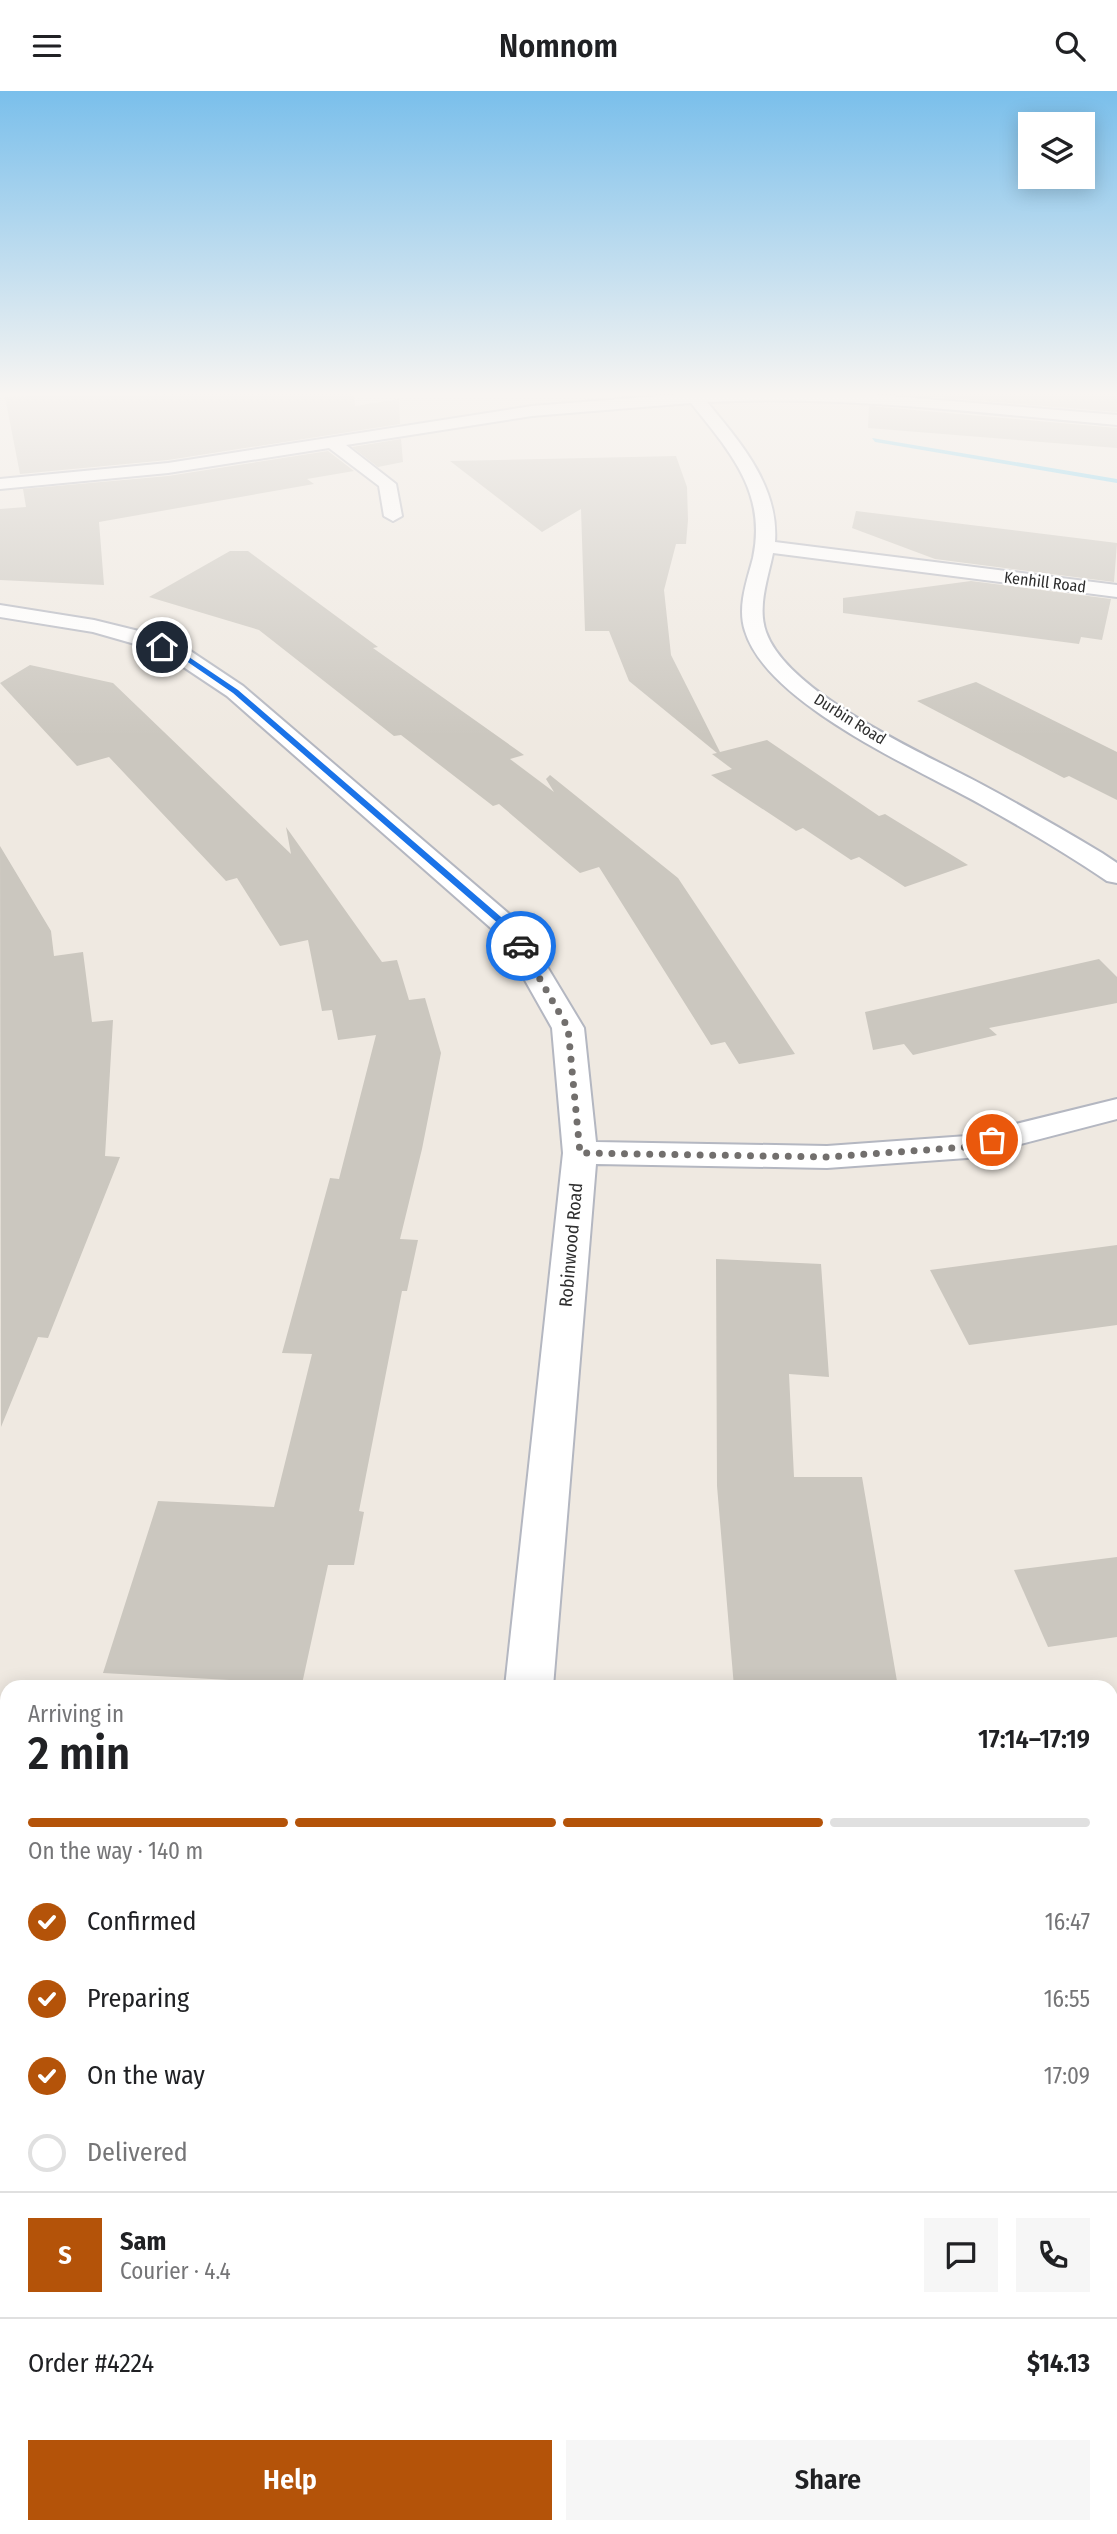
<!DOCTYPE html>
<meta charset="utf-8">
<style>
:root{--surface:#fff;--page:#f6f6f6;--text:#202124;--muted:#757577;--line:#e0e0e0;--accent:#b45309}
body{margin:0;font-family:"Fira Sans Condensed",sans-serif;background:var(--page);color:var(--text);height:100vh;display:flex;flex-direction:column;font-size:26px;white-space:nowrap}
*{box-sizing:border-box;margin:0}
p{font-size:23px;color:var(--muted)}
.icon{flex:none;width:38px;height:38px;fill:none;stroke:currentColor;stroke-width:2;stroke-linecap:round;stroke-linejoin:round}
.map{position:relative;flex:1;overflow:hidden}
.side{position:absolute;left:0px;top:1589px;width:1118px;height:854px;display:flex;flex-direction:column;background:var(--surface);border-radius:21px 21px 0 0;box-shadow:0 4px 18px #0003}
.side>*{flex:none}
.buttons{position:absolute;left:1018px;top:21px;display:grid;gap:14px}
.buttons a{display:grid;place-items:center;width:77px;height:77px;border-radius:0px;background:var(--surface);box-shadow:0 4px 18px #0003;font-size:35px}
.pin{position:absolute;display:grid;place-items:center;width:60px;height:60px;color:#fff;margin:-30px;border:4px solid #fff;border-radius:50%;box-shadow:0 2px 7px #0007}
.courier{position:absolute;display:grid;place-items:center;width:70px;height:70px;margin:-35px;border:5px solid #1a73e8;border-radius:50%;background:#fff;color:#222;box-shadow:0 2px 9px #0007}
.overview em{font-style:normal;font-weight:600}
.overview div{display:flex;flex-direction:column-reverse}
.overview{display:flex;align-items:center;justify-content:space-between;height:119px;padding:0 28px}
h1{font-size:46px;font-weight:600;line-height:52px}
.bar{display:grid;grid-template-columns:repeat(4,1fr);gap:10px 7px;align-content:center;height:84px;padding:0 28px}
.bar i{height:9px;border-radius:5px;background:var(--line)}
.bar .active{background:var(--accent)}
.bar p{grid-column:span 4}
.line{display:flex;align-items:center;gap:18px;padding:0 28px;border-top:2px solid var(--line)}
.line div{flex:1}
.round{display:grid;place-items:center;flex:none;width:74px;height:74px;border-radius:0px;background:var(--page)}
ol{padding:0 28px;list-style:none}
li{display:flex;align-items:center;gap:21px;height:77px}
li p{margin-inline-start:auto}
li .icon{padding:7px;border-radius:50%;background:var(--accent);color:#fff;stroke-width:4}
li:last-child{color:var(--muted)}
li i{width:38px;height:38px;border:4px solid var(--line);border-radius:50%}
.action{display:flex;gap:14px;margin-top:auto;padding:14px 28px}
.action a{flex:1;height:80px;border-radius:0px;background:var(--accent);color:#fff;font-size:28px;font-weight:600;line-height:80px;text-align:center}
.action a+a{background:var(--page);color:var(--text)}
header{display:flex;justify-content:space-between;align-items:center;height:91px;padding:0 28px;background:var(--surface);font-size:32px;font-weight:600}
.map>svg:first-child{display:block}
</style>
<header><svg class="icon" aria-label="menu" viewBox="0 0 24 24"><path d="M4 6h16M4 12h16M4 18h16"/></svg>Nomnom<svg class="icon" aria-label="search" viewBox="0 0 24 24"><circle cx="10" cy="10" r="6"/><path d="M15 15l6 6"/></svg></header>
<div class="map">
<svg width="1117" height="2443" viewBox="0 0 1117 2443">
<rect width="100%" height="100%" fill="#efe9e1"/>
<polygon fill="#f0e6d1" points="0,1912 7,1912 7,2436 1111,2436 1111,1951 1117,1964 1117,2443 0,2443"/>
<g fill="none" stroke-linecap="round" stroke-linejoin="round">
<polygon fill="#75cff0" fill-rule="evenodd" points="872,347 1117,388 1117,392 875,351"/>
</g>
<g fill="#cbc7bf">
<polygon points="187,303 354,303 355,315 399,308 400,333 168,369 20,383 5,306"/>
<polygon points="898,303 1117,303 1117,321"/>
<polygon points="869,315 1117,337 1117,357 868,337"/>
<polygon points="401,348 403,371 378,376 352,356"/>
<polygon points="328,360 354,380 307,388 314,393 99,431 104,494 0,489 0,418 26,416 23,398 168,385"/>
<polygon points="676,365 687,396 688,429 686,453 676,453 664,499 671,564 720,661 767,649 879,725 885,723 968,774 905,796 859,766 851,769 803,737 796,740 711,684 732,678 712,663 717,662 629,590 609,540 585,540 581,418 542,441 450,370"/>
<polygon points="856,420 1117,452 1114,491 935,468 852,437"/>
<polygon points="230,460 248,460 378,556 373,557 524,664 510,668 554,701 546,688 550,684 678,787 795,963 739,973 725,951 711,954 599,776 580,782 499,713 493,715 401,644 394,645 259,539 149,506"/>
<polygon points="971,490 1111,508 1102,549 1081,546 1079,553 843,522 843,507"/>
<polygon points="30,574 113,592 291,763 286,736 382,871 397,869 409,909 425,907 441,962 422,1058 400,1148 418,1149 407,1200 402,1200 359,1420 364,1421 354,1474 328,1474 302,1593 103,1582 158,1410 274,1416 312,1263 282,1262 330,1087 339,1088 376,944 338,949 332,919 322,920 308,849 280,855 237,787 226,790 109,666 77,675 0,592"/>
<polygon points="976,591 1117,661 1117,709 1069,685 1064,687 917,610"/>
<polygon points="0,755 51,840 54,865 83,861 92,931 113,929 105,1065 120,1066 48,1247 38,1246 1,1336"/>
<polygon points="1099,868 1117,886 1117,912 989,937 997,944 913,964 904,953 873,959 865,921"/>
<polygon points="1117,1154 1117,1234 969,1254 930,1179"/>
<polygon points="716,1168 821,1173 829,1286 789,1283 794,1386 862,1386 898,1596 734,1596 717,1395"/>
<polygon points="1117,1466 1117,1546 1048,1556 1014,1479"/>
</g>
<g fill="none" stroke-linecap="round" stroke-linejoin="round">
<g stroke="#b4b7c1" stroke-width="3">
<polygon id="lane" points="1111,2197 1117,2199 1117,2261 1111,2259"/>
</g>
<g stroke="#b4b7c1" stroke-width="4">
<g id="street">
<path d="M684,303H868L1117,324V334C980,322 844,304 707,311C740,351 779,395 775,451L1117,494V506L773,462C768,487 757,516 766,541C788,603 923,662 981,693C1022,715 1062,738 1102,762L1117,772V792L1107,790C1066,762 1023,737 980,713C916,677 767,613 745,540C737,516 747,490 753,467C767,401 730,361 691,312L532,325L346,354L396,393L402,425L393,430L384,425L379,395L329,357L168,382L0,398V388L168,372L532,315Z"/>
<polygon points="0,514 94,529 151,543 189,559 243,595 522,834 584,937 596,1051 827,1055 967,1045 1117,1008 1117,1028 967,1067 827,1077 596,1073 553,1596 505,1596 563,1062 552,937 500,845 227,605 173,569 135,553 93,541 0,526"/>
</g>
</g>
<g stroke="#b4b7c1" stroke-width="4">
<g id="secondary">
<rect x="0" y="1754" width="7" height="52"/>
<rect x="1111" y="1762" width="6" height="52"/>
</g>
</g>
<use href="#lane" fill="#fff" fill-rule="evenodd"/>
<use href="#street" fill="#fff" fill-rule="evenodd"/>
<use href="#secondary" fill="#fff" fill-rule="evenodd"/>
</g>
<linearGradient id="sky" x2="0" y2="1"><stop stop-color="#7abfeb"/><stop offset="0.47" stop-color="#f8f5f2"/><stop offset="1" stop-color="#f8f5f2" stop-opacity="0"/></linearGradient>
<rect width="1117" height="645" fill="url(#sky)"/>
<polygon fill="#1a73e8" points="160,554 183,562 238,599 515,838 524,857 518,857 508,841 233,602 179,565 160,557"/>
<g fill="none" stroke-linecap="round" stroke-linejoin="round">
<polyline stroke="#726f6d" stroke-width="7" stroke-dasharray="0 12.6" points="521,855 568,937 580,1062 827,1066 967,1056 992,1049"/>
</g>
<g text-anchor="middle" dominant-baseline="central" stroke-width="5" stroke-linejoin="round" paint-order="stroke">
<g font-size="16" fill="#2e2e2e" stroke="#fff">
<text transform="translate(1045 491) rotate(7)">Kenhill Road</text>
<text transform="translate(850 628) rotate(32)">Durbin Road</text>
</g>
<g font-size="18" fill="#2e2e2e" stroke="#fff">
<text transform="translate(571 1154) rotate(-85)">Robinwood Road</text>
</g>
</g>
</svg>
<div class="buttons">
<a><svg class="icon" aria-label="layers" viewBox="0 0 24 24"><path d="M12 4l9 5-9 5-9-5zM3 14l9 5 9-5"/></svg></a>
</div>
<div class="pin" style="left:992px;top:1049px;background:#ea580c"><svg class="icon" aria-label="bag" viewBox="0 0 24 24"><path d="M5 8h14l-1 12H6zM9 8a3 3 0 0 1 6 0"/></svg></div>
<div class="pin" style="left:162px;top:556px;background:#1f2937"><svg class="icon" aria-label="home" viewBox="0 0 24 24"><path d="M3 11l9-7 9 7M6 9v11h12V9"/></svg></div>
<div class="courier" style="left:521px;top:855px"><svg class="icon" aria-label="car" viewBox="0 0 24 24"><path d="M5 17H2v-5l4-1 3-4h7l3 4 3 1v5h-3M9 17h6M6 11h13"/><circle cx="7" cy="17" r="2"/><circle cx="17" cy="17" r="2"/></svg></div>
<section class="side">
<div class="overview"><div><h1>2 min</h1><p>Arriving in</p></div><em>17:14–17:19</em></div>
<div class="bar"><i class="active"></i><i class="active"></i><i class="active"></i><i></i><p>On the way · 140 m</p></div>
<ol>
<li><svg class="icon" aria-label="check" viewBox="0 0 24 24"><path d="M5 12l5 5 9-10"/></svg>Confirmed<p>16:47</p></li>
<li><svg class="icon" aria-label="check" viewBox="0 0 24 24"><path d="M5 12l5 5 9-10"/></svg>Preparing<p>16:55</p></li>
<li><svg class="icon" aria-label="check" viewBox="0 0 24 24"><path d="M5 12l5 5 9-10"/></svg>On the way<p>17:09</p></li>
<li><i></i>Delivered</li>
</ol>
<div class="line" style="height:126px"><b class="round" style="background:var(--accent);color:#fff">S</b><div><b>Sam</b><p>Courier · 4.4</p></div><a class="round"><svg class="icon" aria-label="chat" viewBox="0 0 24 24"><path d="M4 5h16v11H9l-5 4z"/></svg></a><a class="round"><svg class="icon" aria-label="phone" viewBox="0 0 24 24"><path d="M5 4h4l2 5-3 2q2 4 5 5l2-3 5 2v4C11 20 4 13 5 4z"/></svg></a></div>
<div class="line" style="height:91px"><div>Order #4224</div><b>$14.13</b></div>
<div class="action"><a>Help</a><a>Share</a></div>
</section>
</div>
